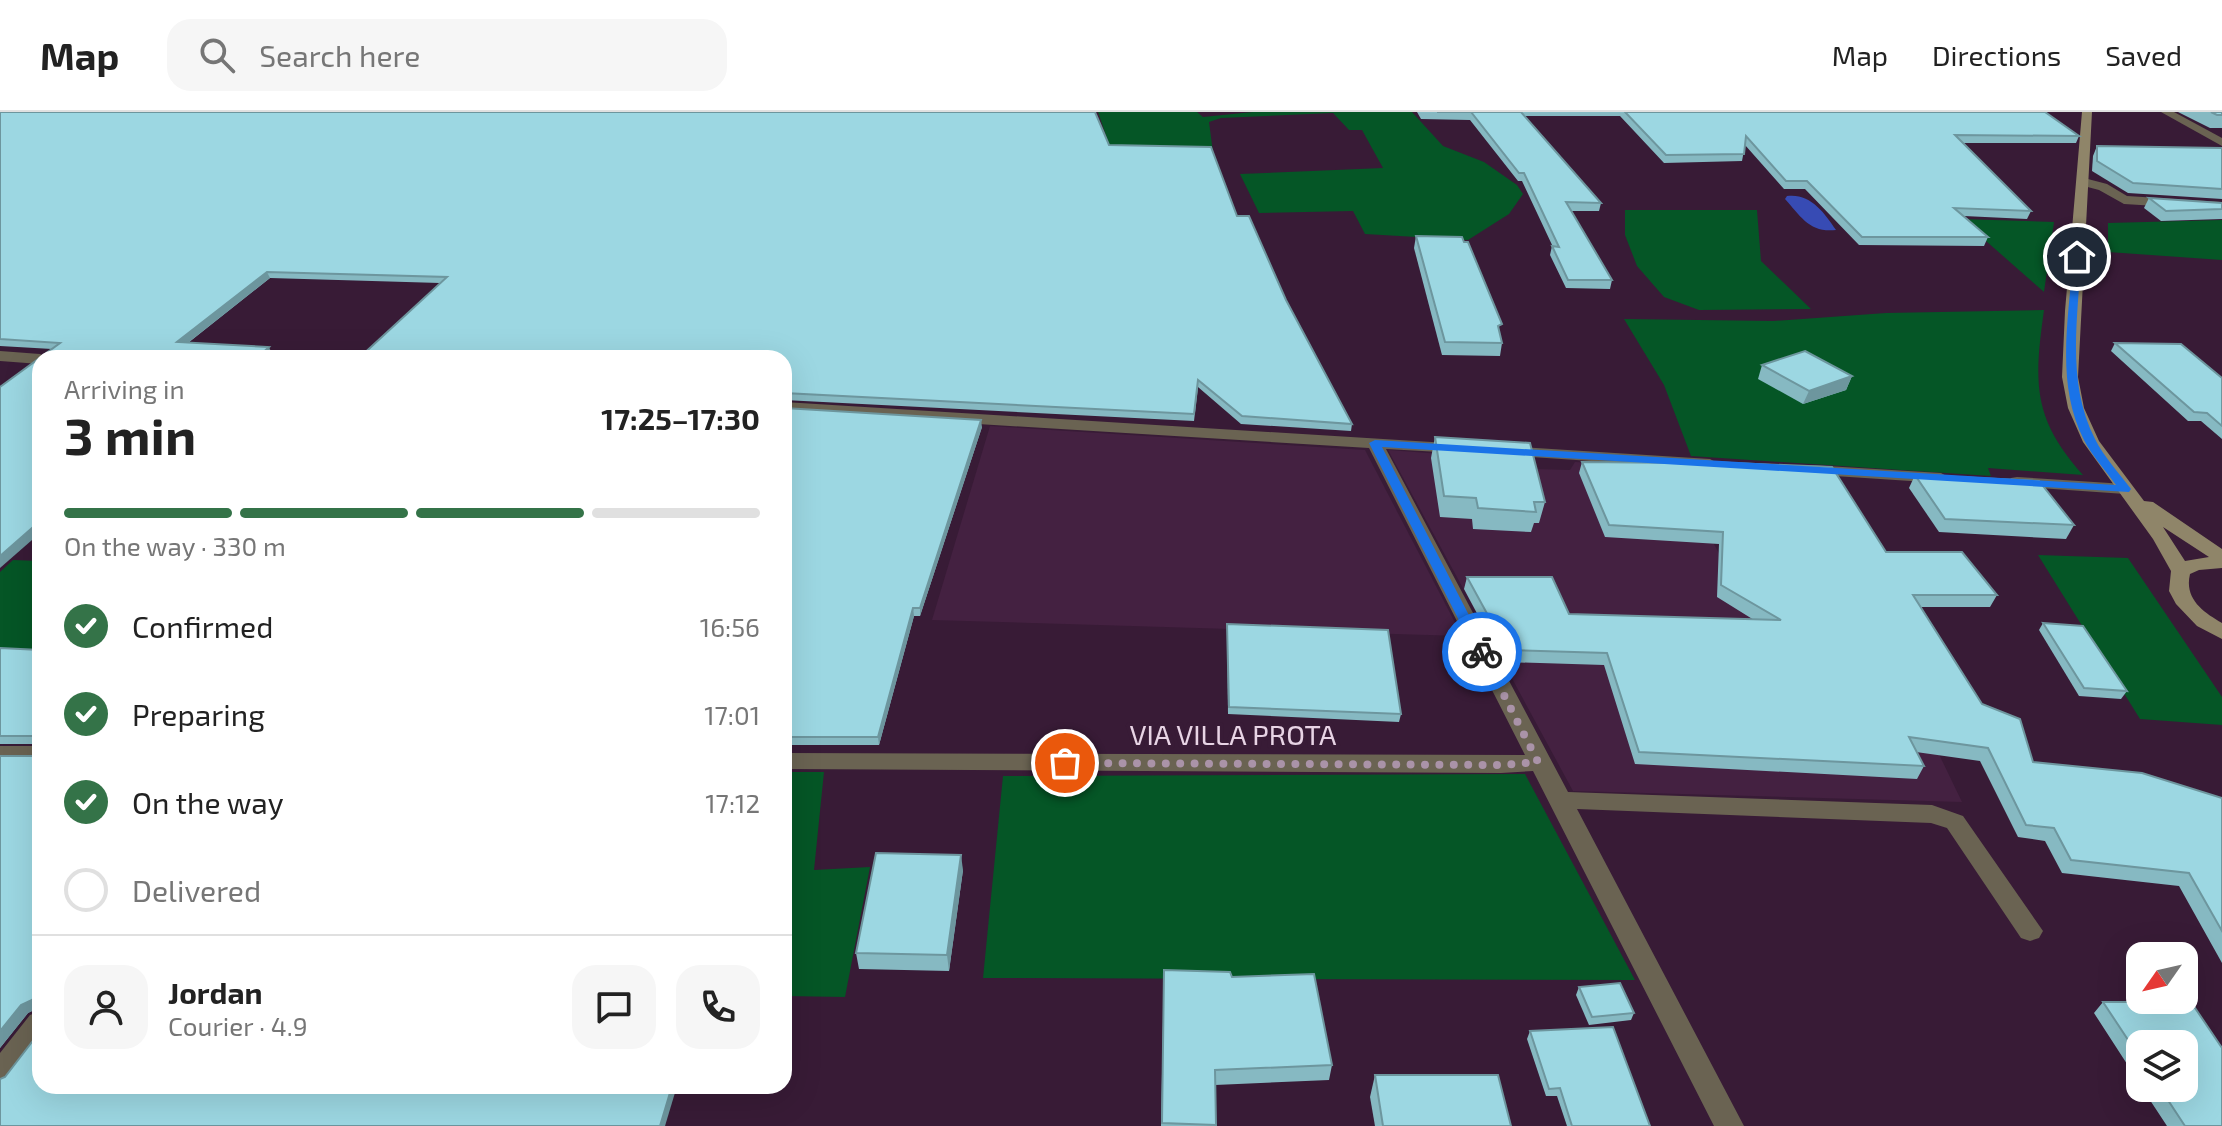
<!DOCTYPE html>
<meta charset="utf-8">
<style>
:root{--surface:#fff;--page:#f6f6f6;--text:#222;--muted:#767676;--line:#e0e0e0;--accent:#347348}
body{margin:0;font-family:"Exo 2",sans-serif;background:var(--page);color:var(--text);height:100vh;display:flex;flex-direction:column;font-size:30px;white-space:nowrap}
*{box-sizing:border-box;margin:0}
p{font-size:26px;color:var(--muted)}
.icon{flex:none;width:44px;height:44px;fill:none;stroke:currentColor;stroke-width:2;stroke-linecap:round;stroke-linejoin:round}
.map{position:relative;flex:1;overflow:hidden}
.details{position:absolute;left:32px;top:238px;width:760px;height:744px;display:flex;flex-direction:column;background:var(--surface);border-radius:24px;box-shadow:0 8px 32px #0002}
.details>*{flex:none}
.needle{width:52px;rotate:236deg}
.tools{position:absolute;left:2126px;top:830px;display:grid;gap:16px}
.tools a{display:grid;place-items:center;width:72px;height:72px;border-radius:16px;background:var(--surface);box-shadow:0 8px 32px #0002;font-size:40px}
.pin{position:absolute;display:grid;place-items:center;width:68px;height:68px;color:#fff;margin:-34px;border:4px solid #fff;border-radius:50%;box-shadow:0 2px 8px #0007}
.courier{position:absolute;display:grid;place-items:center;width:80px;height:80px;margin:-40px;border:6px solid #1a73e8;border-radius:50%;background:#fff;color:#222;box-shadow:0 2px 10px #0007}
.head em{font-style:normal;font-weight:700}
.head div{display:flex;flex-direction:column-reverse}
.head{display:flex;align-items:center;justify-content:space-between;height:136px;padding:0 32px}
h1{font-size:52px;font-weight:700;line-height:60px}
.bar{display:grid;grid-template-columns:repeat(4,1fr);gap:12px 8px;align-content:center;height:96px;padding:0 32px}
.bar i{height:10px;border-radius:6px;background:var(--line)}
.bar .selected{background:var(--accent)}
.bar p{grid-column:span 4}
.line{display:flex;align-items:center;gap:20px;padding:0 32px;border-top:2px solid var(--line)}
.line div{flex:1}
.round{display:grid;place-items:center;flex:none;width:84px;height:84px;border-radius:24px;background:var(--page)}
ol{padding:0 32px;list-style:none}
li{display:flex;align-items:center;gap:24px;height:88px}
li p{margin-inline-start:auto}
li .icon{padding:8px;border-radius:50%;background:var(--accent);color:#fff;stroke-width:4}
li:last-child{color:var(--muted)}
li i{width:44px;height:44px;border:4px solid var(--line);border-radius:50%}
header{display:flex;align-items:center;gap:48px;box-sizing:border-box;height:112px;padding:0 40px;background:var(--surface);border-bottom:2px solid var(--line)}
header strong{font-size:38px}
nav{display:flex;gap:44px;margin-inline-start:auto;font-size:28px}
.search{width:560px;height:72px;background:var(--page);display:flex;align-items:center;gap:20px;box-sizing:border-box;padding:0 28px;border-radius:24px;color:var(--muted);font-size:30px}
.map>svg:first-child{display:block}
</style>
<header>
<strong>Map</strong>
<div class="search"><svg class="icon" aria-label="search" viewBox="0 0 24 24"><circle cx="10" cy="10" r="6"/><path d="M15 15l6 6"/></svg>Search here</div>
<nav><a>Map</a><a>Directions</a><a>Saved</a></nav>
</header>
<div class="map">
<svg width="2222" height="1014" viewBox="0 0 2222 1014">
<rect width="100%" height="100%" fill="#381b36"/>
<g fill="#442141">
<polygon points="990,314 1365,338 1462,524 932,508"/>
<polygon points="1388,338 1522,348 1534,357 1570,358 1575,350 1673,356 1757,512 1908,578 1962,690 1573,679"/>
</g>
<g fill="#055626">
<polygon points="1098,0 1197,0 1203,5 1253,0 1412,0 1443,34 1484,50 1517,73 1523,82 1509,102 1468,128 1365,122 1353,99 1259,101 1240,62 1383,56 1362,18 1349,18 1333,1 1221,6 1209,10 1213,40 1111,38"/>
<polygon points="1625,98 1757,98 1761,149 1811,197 1699,198 1664,185 1637,154 1625,123"/>
<polygon points="1961,107 2054,110 2044,180"/>
<polygon points="2222,108 2222,148 2108,140 2108,111"/>
<path d="M2044,198C2034,270 2032,306 2083,363L1988,356L1991,364L1691,344L1664,273L1624,207L1773,209L1886,201Z"/>
<polygon points="2038,443 2128,446 2222,585 2222,613 2140,607"/>
<polygon points="13,448 40,449 40,539 0,538 0,460"/>
<polygon points="784,660 824,660 814,758 870,755 845,885 784,884"/>
<polygon points="1525,662 1635,868 983,866 1003,664"/>
</g>
<path fill="#374bb4" d="M1787,84C1810,81 1824,100 1836,118C1810,121 1801,105 1785,87Z"/>
<g fill="none" stroke-linecap="round" stroke-linejoin="round">
<g fill="#6a6352" fill-rule="evenodd">
<polygon points="2161,0 2174,0 2222,26 2222,34"/>
<polygon points="2084,66 2107,72 2127,84 2222,90 2222,98 2124,92 2099,78 2080,73 2080,67"/>
<polygon points="0,239 40,242 47,246 40,246 40,252 0,249"/>
<polygon points="784,290 1464,332 1466,336 1458,341 1386,337 1568,680 1932,693 1963,704 2043,819 2039,826 2030,829 2021,826 1947,716 1931,711 1577,697 1744,1014 1714,1014 1533,659 1501,661 784,657 784,641 1525,643 1369,336 784,300"/>
<polygon points="1506,334 1710,347 1719,352 1710,357 1500,343 1497,339"/>
<polygon points="1810,353 1941,361 1950,366 1941,371 1804,362 1801,358 1804,354"/>
<polygon points="2017,365 2125,372 2134,377 2125,382 2011,374 2008,370 2011,366"/>
<rect x="0" y="634" width="40" height="16"/>
<polygon points="40,899 40,932 10,971 0,975 0,941 30,903"/>
</g>
<path fill="#8f8569" fill-rule="evenodd" d="M2082,0H2092L2078,265L2084,296L2099,329L2144,389L2153,390L2222,437V456L2199,458L2190,462C2184,487 2203,500 2222,511V527L2197,514L2176,492L2169,479L2171,459L2153,427L2083,330L2068,296L2062,265L2065,199ZM2163,415L2209,445L2185,449Z"/>
</g>
<g fill="#86b9c2">
<polygon points="0,0 1109,33 1237,104 1286,188 1352,312 1351,319 1241,312 1198,275 1194,309 784,288 784,246 440,171 270,166 188,231 272,242 52,237 0,234"/>
<polygon points="1417,0 2045,0 2079,24 2076,31 1962,31 2031,99 2027,107 1964,104 1988,125 1984,134 1859,133 1805,77 1784,77 1745,33 1742,49 1664,51 1620,4 1525,4 1601,91 1599,99 1571,99 1612,168 1610,177 1566,176 1550,143 1552,134 1553,135 1522,69 1518,69 1470,8 1421,7"/>
<polygon points="2178,0 2222,0 2222,16 2210,16"/>
<polygon points="2097,34 2222,36 2222,87 2128,81 2092,59 2093,44"/>
<polygon points="2149,86 2222,91 2222,107 2161,109 2144,96"/>
<polygon points="1416,124 1500,221 1502,231 1500,244 1442,243 1414,136"/>
<polygon points="2115,231 2222,266 2222,327 2201,309 2188,309 2111,239"/>
<polygon points="1762,253 1852,264 1846,278 1803,292 1758,267"/>
<polygon points="784,296 982,315 920,504 914,504 879,633 784,633"/>
<polygon points="1435,325 1545,390 1539,411 1534,411 1531,420 1473,417 1472,407 1440,405 1431,346"/>
<polygon points="1684,349 1886,440 1997,483 1990,495 1921,495 1982,592 2033,650 2222,686 2222,851 2179,774 2062,761 2045,729 2018,725 1980,649 1916,640 1924,654 1917,667 1635,652 1604,553 1503,550 1464,477 1467,465 1569,502 1754,508 1717,485 1719,432 1605,425 1579,361 1582,350 1683,351"/>
<polygon points="1915,363 2074,413 2066,427 1939,420 1909,376"/>
<polygon points="2043,511 2127,579 2121,587 2079,584 2039,518"/>
<polygon points="1227,512 1401,602 1399,610 1228,602"/>
<polygon points="0,536 40,538 40,895 28,901 0,936 0,644 36,644 36,632 0,632"/>
<polygon points="963,758 949,859 859,857 856,841"/>
<polygon points="1164,858 1232,865 1332,953 1329,968 1215,973 1216,1014 1161,1014"/>
<polygon points="1579,875 1634,901 1631,908 1589,913 1576,883"/>
<polygon points="2103,890 2222,1014 2167,1014 2142,976 2184,976 2140,932 2140,972 2094,901"/>
<polygon points="1530,919 1650,1014 1567,1014 1557,984 1546,984 1527,927"/>
<polygon points="1375,963 1511,1014 1375,1014 1370,985"/>
</g>
<g fill="#6d969e">
<polygon points="267,160 270,166 180,237 177,230"/>
<polygon points="269,235 272,242 268,246 257,246"/>
<polygon points="1852,264 1846,278 1803,292 1809,279"/>
<polygon points="981,308 982,315 920,504 920,496"/>
<polygon points="40,409 40,421 0,456 0,444"/>
<polygon points="913,496 914,504 879,633 878,625"/>
<polygon points="961,743 963,758 949,859 947,843"/>
<polygon points="40,878 40,895 28,901 0,936 0,919 21,893"/>
<polygon points="672,974 677,974 665,1014 660,1014"/>
</g>
<g fill="#9cd7e2" stroke="#6d969e" stroke-width="2">
<polygon points="0,0 1095,0 1109,33 1211,35 1237,104 1249,104 1286,188 1352,312 1242,304 1198,268 1194,302 784,281 784,246 359,246 447,165 267,160 177,230 269,235 257,246 40,246 40,409 0,444 0,275 60,231 0,227"/>
<polygon points="1437,0 1521,0 1601,91 1566,90 1612,168 1568,168 1552,134 1559,135 1524,61 1519,61 1471,0"/>
<polygon points="1625,0 2045,0 2079,24 1955,23 2031,99 1954,96 1988,125 1862,125 1807,69 1786,69 1746,24 1744,42 1666,43"/>
<polygon points="2211,0 2222,0 2222,3 2217,3"/>
<polygon points="2097,34 2222,36 2222,77 2133,71 2097,49"/>
<polygon points="2149,86 2222,91 2222,97 2166,99"/>
<polygon points="1416,124 1462,125 1464,130 1468,130 1502,212 1498,214 1502,231 1445,230"/>
<polygon points="2115,231 2181,232 2222,266 2222,314 2207,301 2194,300"/>
<polygon points="1805,239 1852,264 1809,279 1762,253"/>
<polygon points="784,296 981,308 920,496 913,496 878,625 784,625"/>
<polygon points="1435,325 1530,331 1545,390 1534,390 1536,400 1478,396 1476,386 1444,384"/>
<polygon points="1684,349 1832,355 1886,440 1962,440 1997,483 1913,483 1982,592 2020,607 2033,650 2142,661 2222,686 2222,819 2189,761 2071,748 2054,716 2026,713 1988,636 1909,625 1924,654 1639,640 1607,541 1507,538 1467,465 1552,465 1569,502 1781,508 1721,473 1723,420 1609,413 1582,350 1685,351"/>
<polygon points="1915,363 2039,369 2074,413 1945,407"/>
<polygon points="2043,511 2083,514 2127,579 2084,576"/>
<polygon points="1227,512 1388,518 1401,602 1229,595"/>
<polygon points="0,536 40,538 40,878 32,888 21,893 0,919 0,644 36,644 36,624 0,624"/>
<polygon points="876,741 961,743 947,843 856,841"/>
<polygon points="1164,858 1230,860 1232,865 1314,862 1332,953 1215,958 1216,1013 1162,1011"/>
<polygon points="1620,871 1634,901 1592,905 1579,875"/>
<polygon points="2103,890 2191,890 2222,936 2222,1014 2185,1014 2160,976 2184,976 2184,932 2140,932 2140,946"/>
<polygon points="36,904 40,904 40,974 672,974 660,1014 0,1014 0,967 5,965 35,926"/>
<polygon points="1613,915 1650,1014 1572,1014 1560,976 1549,977 1530,919"/>
<polygon points="1375,963 1498,963 1511,1014 1383,1014"/>
</g>
<path fill="#1a73e8" d="M2077,143L2081,145C2078,207 2066,270 2095,327C2104,345 2119,361 2131,377L2129,380L1382,335L1488,540L1482,544L1475,540L1369,331L1375,328L2116,373C2106,359 2092,344 2084,328C2055,271 2069,207 2073,145Z"/>
<g fill="none" stroke-linecap="round" stroke-linejoin="round">
<polyline stroke="#aa93a8" stroke-width="8" stroke-dasharray="0 14.4" points="1065,651 1501,653 1538,650 1482,540"/>
</g>
<g text-anchor="middle" dominant-baseline="central" stroke-width="8" stroke-linejoin="round" paint-order="stroke">
<g font-size="28" fill="#e8d4e5" stroke="#381b36">
<text x="1233" y="622">VIA VILLA PROTA</text>
</g>
</g>
</svg>
<div class="tools">
<a><svg class="needle" viewBox="-14 -14 28 28"><path d="M0-13l5 13h-10z" fill="#e53935"/><path d="M0 13l5-13h-10z" fill="#767676"/></svg></a>
<a><svg class="icon" aria-label="layers" viewBox="0 0 24 24"><path d="M12 4l9 5-9 5-9-5zM3 14l9 5 9-5"/></svg></a>
</div>
<div class="pin" style="left:1065px;top:651px;background:#ea580c"><svg class="icon" aria-label="bag" viewBox="0 0 24 24"><path d="M5 8h14l-1 12H6zM9 8a3 3 0 0 1 6 0"/></svg></div>
<div class="pin" style="left:2077px;top:145px;background:#1f2937"><svg class="icon" aria-label="home" viewBox="0 0 24 24"><path d="M3 11l9-7 9 7M6 9v11h12V9"/></svg></div>
<div class="courier" style="left:1482px;top:540px"><svg class="icon" aria-label="bike" viewBox="0 0 24 24"><circle cx="6" cy="16" r="4"/><circle cx="18" cy="16" r="4"/><path d="M6 16l4-8h5l3 8M10 8l3 8H6M13 5h3"/></svg></div>
<section class="details">
<div class="head"><div><h1>3 min</h1><p>Arriving in</p></div><em>17:25–17:30</em></div>
<div class="bar"><i class="selected"></i><i class="selected"></i><i class="selected"></i><i></i><p>On the way · 330 m</p></div>
<ol>
<li><svg class="icon" aria-label="check" viewBox="0 0 24 24"><path d="M5 12l5 5 9-10"/></svg>Confirmed<p>16:56</p></li>
<li><svg class="icon" aria-label="check" viewBox="0 0 24 24"><path d="M5 12l5 5 9-10"/></svg>Preparing<p>17:01</p></li>
<li><svg class="icon" aria-label="check" viewBox="0 0 24 24"><path d="M5 12l5 5 9-10"/></svg>On the way<p>17:12</p></li>
<li><i></i>Delivered</li>
</ol>
<div class="line" style="height:144px"><a class="round"><svg class="icon" aria-label="person" viewBox="0 0 24 24"><circle cx="12" cy="8" r="4"/><path d="M4 21q1-7 8-7t8 7"/></svg></a><div><b>Jordan</b><p>Courier · 4.9</p></div><a class="round"><svg class="icon" aria-label="chat" viewBox="0 0 24 24"><path d="M4 5h16v11H9l-5 4z"/></svg></a><a class="round"><svg class="icon" aria-label="phone" viewBox="0 0 24 24"><path d="M5 4h4l2 5-3 2q2 4 5 5l2-3 5 2v4C11 20 4 13 5 4z"/></svg></a></div>
</section>
</div>
